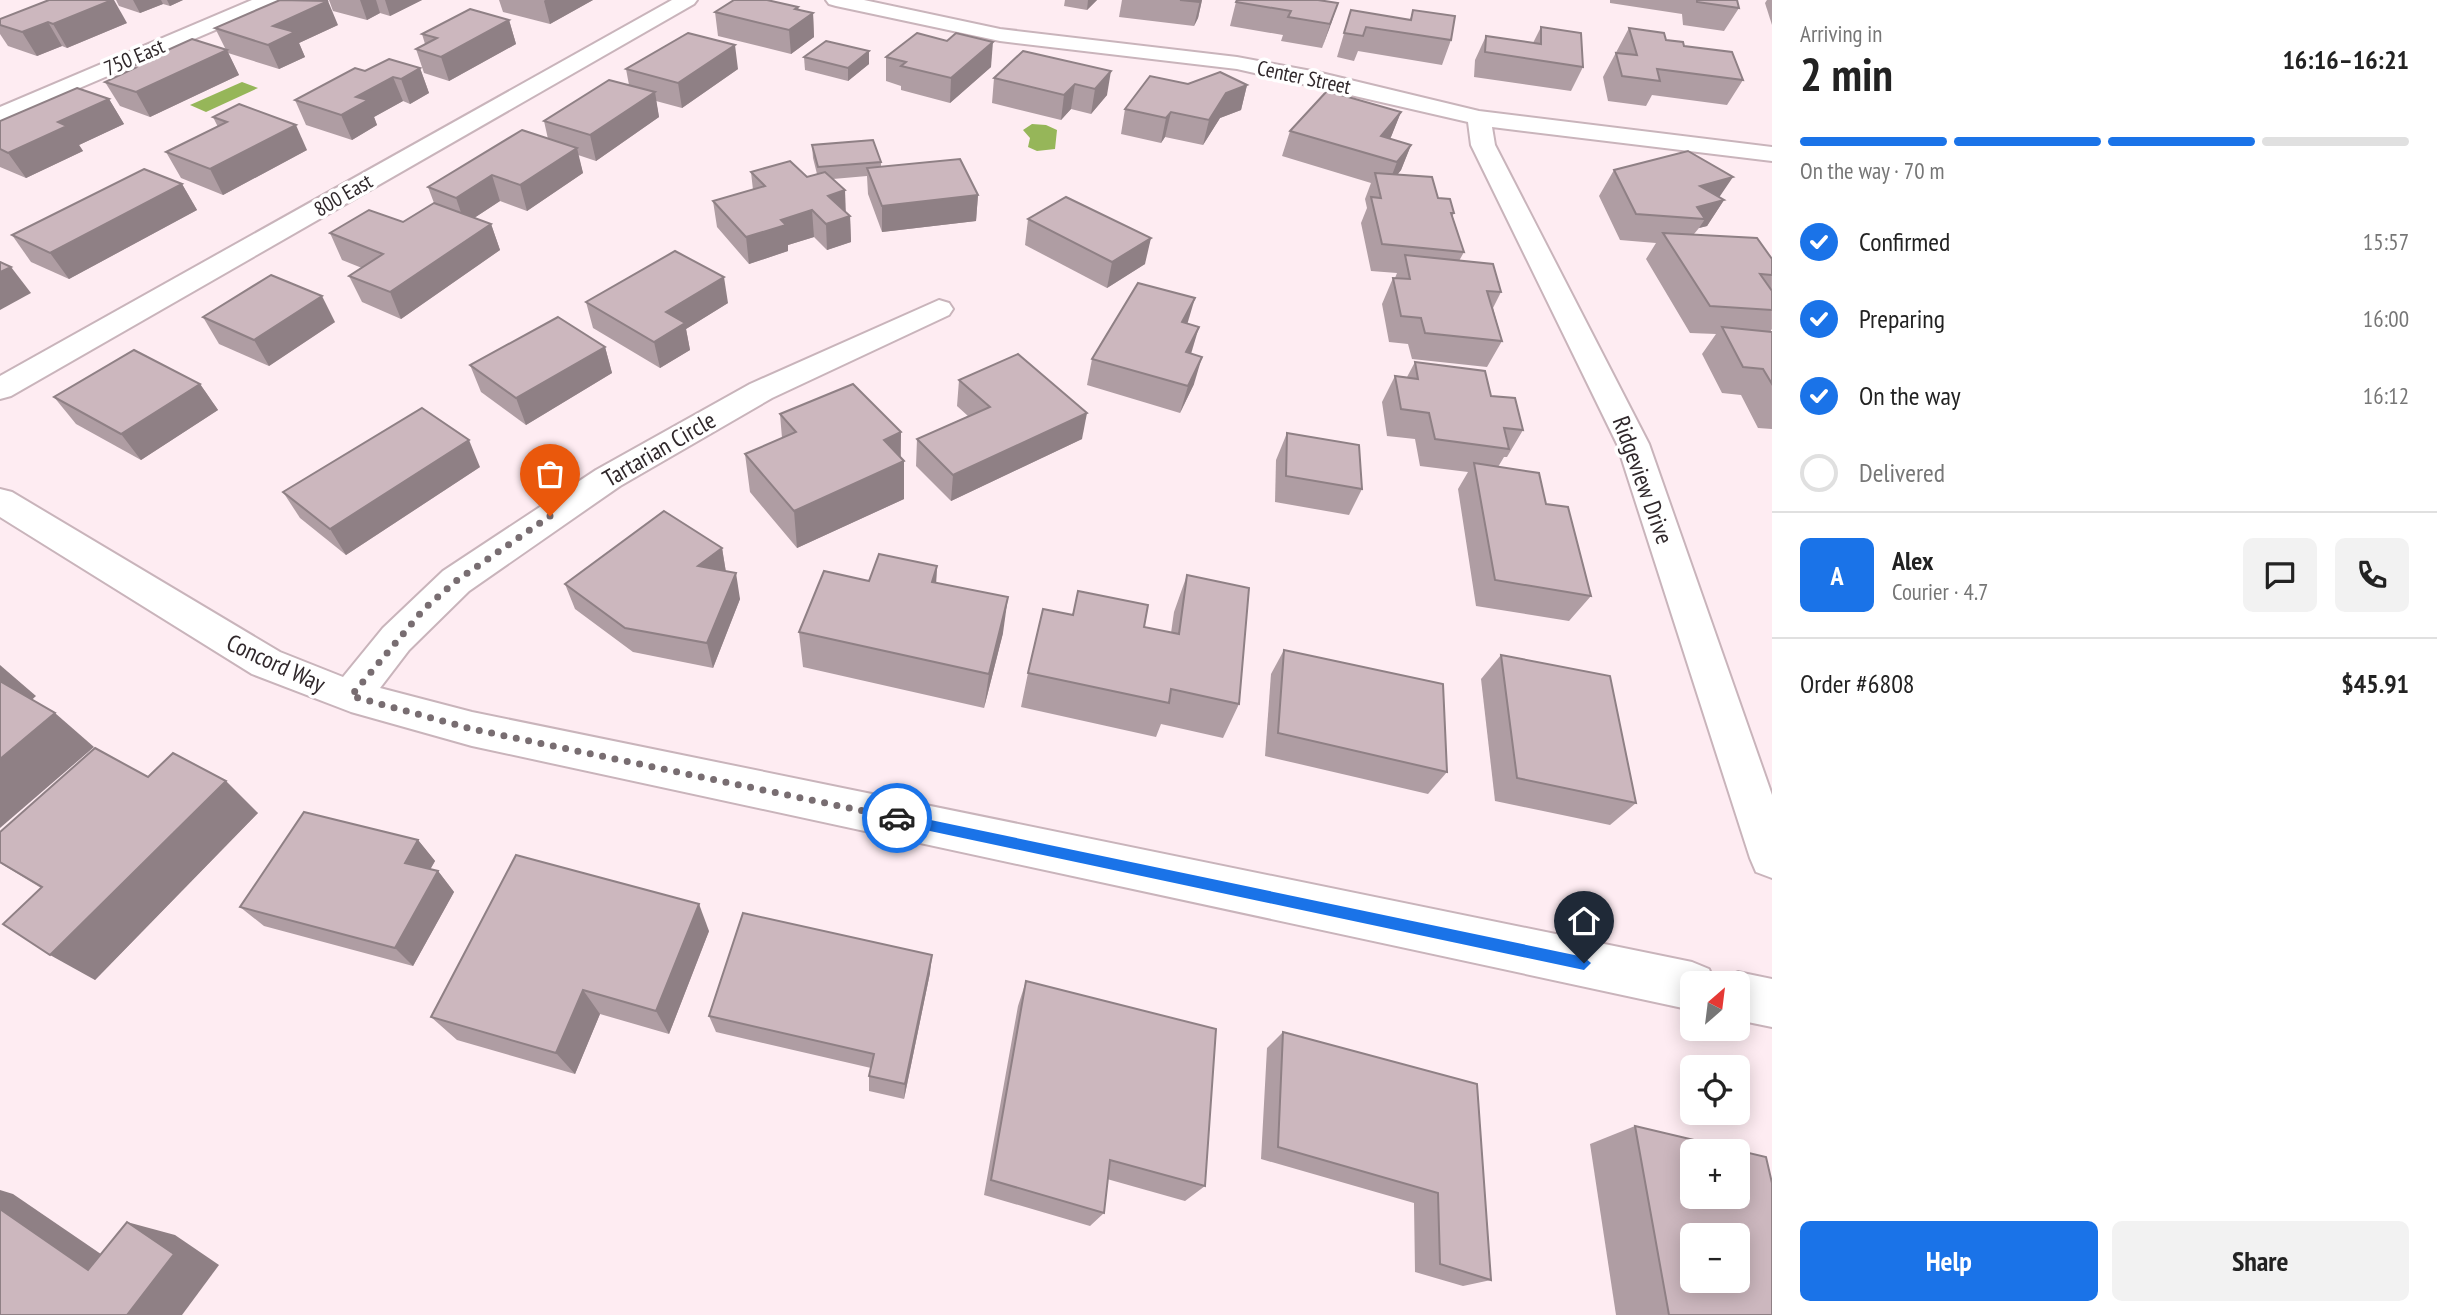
<!DOCTYPE html>
<meta charset="utf-8">
<style>
:root{--surface:#fff;--page:#f2f2f2;--text:#222;--muted:#767676;--line:#e0e0e0;--accent:#1a73e8}
body{margin:0;font-family:"PT Sans Narrow",sans-serif;background:var(--page);color:var(--text);height:100vh;display:flex;flex-direction:column;font-size:26px;white-space:nowrap}
*{box-sizing:border-box;margin:0}
p{font-size:23px;color:var(--muted)}
.icon{flex:none;width:38px;height:38px;fill:none;stroke:currentColor;stroke-width:2;stroke-linecap:round;stroke-linejoin:round}
.map{position:relative;flex:1;overflow:hidden}
.drawer{display:flex;flex-direction:column;background:var(--surface);width:665px}
.drawer>*{flex:none}
.needle{width:46px;rotate:28deg}
.buttons{position:absolute;left:1680px;top:971px;display:grid;gap:14px}
.buttons a{display:grid;place-items:center;width:70px;height:70px;border-radius:10px;background:var(--surface);box-shadow:0 4px 18px #0003;font-size:35px}
.pin{position:absolute;display:grid;place-items:center;width:60px;height:60px;color:#fff;margin:-72px -30px;border-radius:50% 50% 50% 0;rotate:-45deg;box-shadow:0 0 7px #0007}
.pin .icon{rotate:45deg}
.courier{position:absolute;display:grid;place-items:center;width:70px;height:70px;margin:-35px;border:5px solid #1a73e8;border-radius:50%;background:#fff;color:#222;box-shadow:0 2px 9px #0007}
.headline em{font-style:normal;font-weight:800}
.headline div{display:flex;flex-direction:column-reverse}
.headline{display:flex;align-items:center;justify-content:space-between;height:119px;padding:0 28px}
h1{font-size:46px;font-weight:800;line-height:52px}
.bar{display:grid;grid-template-columns:repeat(4,1fr);gap:10px 7px;align-content:center;height:84px;padding:0 28px}
.bar i{height:9px;border-radius:5px;background:var(--line)}
.bar .on{background:var(--accent)}
.bar p{grid-column:span 4}
.line{display:flex;align-items:center;gap:18px;padding:0 28px;border-top:2px solid var(--line)}
.line div{flex:1}
.round{display:grid;place-items:center;flex:none;width:74px;height:74px;border-radius:10px;background:var(--page)}
ol{padding:0 28px;list-style:none}
li{display:flex;align-items:center;gap:21px;height:77px}
li p{margin-inline-start:auto}
li .icon{padding:7px;border-radius:50%;background:var(--accent);color:#fff;stroke-width:4}
li:last-child{color:var(--muted)}
li i{width:38px;height:38px;border:4px solid var(--line);border-radius:50%}
.cta{display:flex;gap:14px;margin-top:auto;padding:14px 28px}
.cta a{flex:1;height:80px;border-radius:10px;background:var(--accent);color:#fff;font-size:28px;font-weight:800;line-height:80px;text-align:center}
.cta a+a{background:var(--page);color:var(--text)}
main{display:flex;flex:1;min-height:0}
.map>svg:first-child{display:block}
</style>
<main>
<div class="map">
<svg width="1772" height="1315" viewBox="0 0 1772 1315">
<rect width="100%" height="100%" fill="#feecf2"/>
<g fill="#96b659">
<polygon points="242,82 258,88 206,112 190,105"/>
<polygon points="1032,124 1046,125 1057,130 1055,149 1037,151 1028,147 1030,138 1023,130"/>
</g>
<g fill="none" stroke-linecap="round" stroke-linejoin="round">
<g stroke="#c9b4bb" stroke-width="4">
<g id="minor">
<polygon points="252,0 279,0 276,4 0,122 0,107"/>
<polygon points="672,0 697,0 694,4 11,396 0,399 0,376"/>
<polygon points="826,0 864,0 1000,29 1237,57 1317,72 1479,111 1772,147 1772,161 1492,127 1495,145 1649,444 1772,795 1772,878 1756,872 1750,858 1617,444 1471,145 1468,122 1237,69 1000,41 836,6 829,4"/>
<polygon points="939,300 949,303 953,309 949,315 772,398 620,486 469,591 409,650 380,688 472,712 1692,962 1709,969 1715,984 1692,984 1692,1010 472,746 351,712 252,674 0,517 0,489 12,492 280,652 343,677 383,628 443,571 596,470 750,384"/>
<polygon points="1738,972 1772,979 1772,1027 1738,1020 1738,984 1719,984 1721,979"/>
</g>
</g>
<use href="#minor" fill="#fff" fill-rule="evenodd"/>
</g>
<g fill="#af9da3">
<polygon points="116,0 183,0 170,6 163,4 140,13 119,6"/>
<polygon points="329,0 422,0 390,16 380,13 367,20 333,11"/>
<polygon points="499,0 593,0 550,24 503,12"/>
<polygon points="1065,0 1097,0 1087,10 1064,6"/>
<polygon points="1122,0 1202,0 1198,18 1194,26 1119,17"/>
<polygon points="1610,0 1737,0 1739,8 1724,31 1683,25 1682,14 1610,3"/>
<polygon points="1767,0 1772,0 1772,25 1765,3"/>
<polygon points="1236,2 1338,3 1322,48 1281,41 1283,35 1230,26"/>
<polygon points="798,7 799,10 813,13 814,37 791,54 718,36 715,12"/>
<polygon points="1351,10 1410,20 1413,10 1451,40 1442,65 1358,51 1354,61 1337,57"/>
<polygon points="0,19 127,23 67,48 62,46 37,56 8,46 0,34"/>
<polygon points="509,20 516,44 449,81 424,73 416,49 425,44 422,34"/>
<polygon points="338,25 299,43 305,57 279,69 228,53 239,75 150,117 120,106 105,82 131,70 130,67 226,50 215,28"/>
<polygon points="1541,27 1583,67 1571,91 1474,77 1475,60 1486,36 1533,43"/>
<polygon points="1629,28 1684,46 1743,80 1727,105 1652,95 1646,106 1608,101 1603,77"/>
<polygon points="1023,51 1107,95 1091,114 1071,109 1061,120 992,103 994,78"/>
<polygon points="804,57 869,64 848,81 805,70"/>
<polygon points="886,57 991,67 950,103 901,90 901,86 886,81"/>
<polygon points="420,68 429,93 410,104 403,101 374,117 377,125 352,140 306,125 295,100 365,71"/>
<polygon points="626,69 738,69 682,108 656,101 659,117 596,161 578,155 583,173 527,211 500,201 474,218 491,224 500,250 401,319 362,302 349,276 362,268 342,260 330,233 403,222 434,203 428,187 548,139 544,121 629,85"/>
<polygon points="1188,84 1247,85 1241,110 1220,118 1203,145 1165,137 1161,143 1121,134 1125,109"/>
<polygon points="109,99 124,124 79,145 83,151 26,178 0,167 0,121"/>
<polygon points="1401,112 1390,139 1411,145 1401,170 1397,175 1438,198 1454,213 1452,217 1464,252 1459,261 1501,292 1493,308 1502,341 1487,367 1412,359 1408,344 1389,342 1382,304 1393,278 1395,278 1397,273 1371,271 1361,223 1367,208 1365,199 1371,183 1282,156 1290,131"/>
<polygon points="213,117 307,150 223,195 181,178 166,152 218,127"/>
<polygon points="812,145 881,162 881,167 978,195 976,221 882,232 868,194 867,176 833,179 846,213 850,216 851,242 827,250 814,237 788,245 788,251 749,264 717,227 713,201 753,190 751,172 807,177 817,174 813,158"/>
<polygon points="1614,170 1720,197 1724,200 1707,226 1699,228 1694,234 1772,259 1772,329 1770,332 1772,332 1772,429 1758,428 1741,395 1722,393 1702,354 1716,334 1690,333 1646,259 1656,243 1620,240 1599,196"/>
<polygon points="182,184 197,210 69,279 31,262 12,235"/>
<polygon points="1028,219 1145,264 1107,288 1025,245"/>
<polygon points="586,302 728,303 686,329 690,350 660,368 593,328"/>
<polygon points="203,317 335,322 269,366 219,344"/>
<polygon points="1188,324 1194,384 1180,413 1087,385 1092,359"/>
<polygon points="605,347 612,373 526,425 481,392 470,365"/>
<polygon points="1415,362 1491,396 1523,430 1507,457 1504,457 1498,467 1546,504 1591,596 1569,621 1476,606 1458,489 1468,472 1420,466 1415,439 1387,436 1382,402 1395,376 1407,377"/>
<polygon points="959,380 1082,439 951,501 916,466 917,439 968,416 957,406"/>
<polygon points="200,384 218,410 141,460 76,424 54,397"/>
<polygon points="780,414 901,432 901,457 904,499 797,548 750,492 745,454 782,438"/>
<polygon points="1287,433 1362,489 1349,515 1275,502 1276,460"/>
<polygon points="480,467 346,555 300,518 283,492"/>
<polygon points="722,548 726,572 740,599 713,668 633,652 575,609 565,584"/>
<polygon points="937,566 936,583 1003,633 984,708 803,667 799,632 869,581"/>
<polygon points="1187,575 1239,704 1223,738 1161,724 1156,737 1021,707 1028,673 1073,615 1171,633 1174,612"/>
<polygon points="1284,650 1447,772 1428,794 1265,756 1271,674"/>
<polygon points="1501,655 1636,803 1610,825 1495,801 1481,679"/>
<polygon points="148,777 258,813 95,980 41,888 0,863 0,832"/>
<polygon points="418,840 435,861 430,869 438,871 454,892 413,966 264,926 240,907"/>
<polygon points="709,931 669,1034 600,1014 575,1074 457,1040 431,1017"/>
<polygon points="930,973 904,1099 869,1091 869,1076 871,1068 716,1032 709,1016"/>
<polygon points="1026,981 1205,1186 1185,1201 1107,1179 1104,1213 1090,1226 984,1195 1018,1006"/>
<polygon points="1283,1032 1477,1084 1491,1280 1463,1286 1415,1272 1414,1203 1261,1159 1267,1048"/>
<polygon points="1635,1126 1772,1315 1616,1315 1590,1144"/>
</g>
<g fill="#8f8085">
<polygon points="112,0 114,0 127,23 67,48 53,24"/>
<polygon points="133,0 161,0 163,4 140,13"/>
<polygon points="167,0 183,0 170,6"/>
<polygon points="360,0 376,0 380,13 367,20"/>
<polygon points="385,0 422,0 390,16"/>
<polygon points="545,0 593,0 550,24 544,1"/>
<polygon points="1088,0 1097,0 1087,10"/>
<polygon points="1200,0 1202,0 1198,18 1194,26"/>
<polygon points="328,1 338,25 299,43 305,57 279,69 268,45 273,26"/>
<polygon points="1338,3 1330,27 1322,48 1330,24"/>
<polygon points="798,7 799,23 813,13 814,37 791,54 789,30 795,9"/>
<polygon points="509,20 516,44 449,81 441,57"/>
<polygon points="48,22 62,46 37,56 22,32"/>
<polygon points="993,42 991,67 950,103 951,78"/>
<polygon points="735,45 738,69 682,108 678,83"/>
<polygon points="227,50 239,75 150,117 136,92"/>
<polygon points="869,51 869,64 848,81 848,68"/>
<polygon points="420,68 429,93 410,104 401,79"/>
<polygon points="1111,71 1107,95 1091,114 1095,89"/>
<polygon points="393,77 403,101 374,117 377,125 352,140 341,115 356,97"/>
<polygon points="1075,84 1071,109 1061,120 1064,95"/>
<polygon points="1247,85 1241,110 1220,118 1203,145 1209,120 1226,93"/>
<polygon points="655,92 659,117 596,161 590,135"/>
<polygon points="109,99 124,124 79,145 83,151 26,178 8,153 58,122"/>
<polygon points="1171,112 1165,137 1161,143 1166,118"/>
<polygon points="1401,112 1391,137 1376,156 1381,136"/>
<polygon points="296,125 307,150 223,195 210,169"/>
<polygon points="1411,145 1401,170 1387,188 1397,162"/>
<polygon points="577,148 583,173 527,211 520,185"/>
<polygon points="492,175 500,201 465,224 456,198"/>
<polygon points="1733,177 1716,202 1724,200 1707,226 1699,228 1705,219 1690,218 1700,186"/>
<polygon points="182,184 197,210 69,279 50,253"/>
<polygon points="845,190 846,216 828,196"/>
<polygon points="978,195 976,221 882,232 882,206"/>
<polygon points="812,210 814,237 788,245 788,251 749,264 746,237 781,220"/>
<polygon points="850,216 851,242 827,250 826,224"/>
<polygon points="491,224 500,250 401,319 390,292"/>
<polygon points="1151,238 1145,264 1107,288 1112,262"/>
<polygon points="11,267 31,293 0,310 0,272"/>
<polygon points="724,277 728,303 686,329 690,350 660,368 654,342 666,312"/>
<polygon points="322,296 335,322 269,366 254,340"/>
<polygon points="1195,298 1187,325 1182,322"/>
<polygon points="1199,327 1191,354 1186,352"/>
<polygon points="605,347 612,373 526,425 516,398"/>
<polygon points="1202,357 1194,384 1180,413 1188,386"/>
<polygon points="200,384 218,410 141,460 121,434"/>
<polygon points="1087,413 1082,439 951,501 953,475"/>
<polygon points="901,432 900,463 904,461 904,499 797,548 794,511 884,440"/>
<polygon points="469,440 480,467 346,555 330,529"/>
<polygon points="722,548 726,573 698,566"/>
<polygon points="937,566 935,602 932,582"/>
<polygon points="736,573 740,599 713,668 707,643"/>
<polygon points="1008,597 1003,633 984,708 989,674"/>
<polygon points="0,665 36,696 25,706 0,685"/>
<polygon points="55,713 94,747 0,828 0,759"/>
<polygon points="226,781 258,813 95,980 50,955"/>
<polygon points="418,840 435,861 422,884 405,863"/>
<polygon points="438,871 454,892 413,966 395,948"/>
<polygon points="699,904 709,931 669,1034 656,1011"/>
<polygon points="932,955 930,973 904,1099 905,1084"/>
<polygon points="583,990 600,1014 575,1074 556,1053"/>
<polygon points="0,1190 13,1194 139,1280 88,1270 0,1209"/>
<polygon points="127,1222 175,1235 219,1265 182,1315 127,1315"/>
</g>
<g fill="#ccb7be" stroke="#8f8085" stroke-width="2" fill-rule="evenodd">
<polygon points="49,0 112,0 53,24 48,22 22,32 0,25 0,19"/>
<polygon points="280,0 328,1 273,26 295,32 268,45 215,28"/>
<polygon points="734,0 767,0 798,7 795,9 813,13 789,30 715,12"/>
<polygon points="1180,0 1200,0 1199,2"/>
<polygon points="1237,0 1318,0 1338,3 1330,24 1288,17 1291,11 1236,2"/>
<polygon points="1697,0 1737,0 1739,8 1697,2"/>
<polygon points="470,9 509,20 441,57 416,49 437,38 422,34"/>
<polygon points="1351,10 1411,20 1413,10 1455,16 1451,40 1366,27 1363,36 1344,33"/>
<polygon points="1541,27 1581,33 1583,67 1485,52 1486,36 1541,44"/>
<polygon points="1629,28 1664,33 1666,40 1683,42 1684,46 1732,52 1743,80 1657,69 1660,81 1622,76 1616,53 1637,55"/>
<polygon points="688,33 735,45 678,83 626,69"/>
<polygon points="917,33 947,41 956,33 993,42 951,78 901,66 906,62 886,57"/>
<polygon points="192,39 227,50 136,92 105,82 135,68 130,67"/>
<polygon points="826,41 869,51 848,68 804,57"/>
<polygon points="1023,51 1111,71 1095,89 1075,84 1064,95 994,78"/>
<polygon points="389,59 420,68 401,79 393,77 356,97 368,100 341,115 295,100 355,68 365,71"/>
<polygon points="1220,72 1247,85 1226,93 1209,120 1171,112 1166,118 1125,109 1150,76 1188,84"/>
<polygon points="609,80 655,92 590,135 544,121"/>
<polygon points="77,88 109,99 58,122 67,126 8,153 0,149 0,121"/>
<polygon points="1327,91 1401,112 1381,136 1411,145 1397,162 1290,131"/>
<polygon points="239,104 296,125 210,169 166,152 227,122 213,117"/>
<polygon points="522,130 577,148 520,185 492,175 456,198 428,187"/>
<polygon points="873,140 881,162 818,167 812,145"/>
<polygon points="1688,151 1733,177 1700,186 1724,200 1697,207 1705,219 1636,214 1614,170"/>
<polygon points="960,159 978,195 882,206 867,168"/>
<polygon points="790,161 807,177 825,172 845,190 828,196 850,216 826,224 812,210 781,220 786,225 746,237 713,201 765,186 751,172"/>
<polygon points="144,169 182,184 50,253 12,235"/>
<polygon points="1375,173 1432,177 1438,198 1450,199 1454,213 1451,213 1464,252 1382,244 1371,197 1381,198"/>
<polygon points="1066,197 1151,238 1112,262 1028,219"/>
<polygon points="434,203 491,224 390,292 349,276 383,254 330,233 369,210 403,222"/>
<polygon points="1663,233 1757,238 1772,259 1772,275 1760,274 1772,291 1772,310 1710,306"/>
<polygon points="675,251 724,277 666,312 685,323 654,342 586,302"/>
<polygon points="1405,255 1493,264 1501,292 1487,291 1502,341 1425,333 1421,318 1401,316 1393,278 1410,279"/>
<polygon points="0,262 11,267 0,272"/>
<polygon points="271,275 322,296 254,340 203,317"/>
<polygon points="1138,283 1195,298 1182,322 1199,327 1186,352 1202,357 1188,386 1092,359"/>
<polygon points="558,317 605,347 516,398 470,365"/>
<polygon points="1722,327 1772,332 1772,384 1763,369 1743,367"/>
<polygon points="134,350 200,384 121,434 54,397"/>
<polygon points="1018,354 1087,413 953,475 917,439 990,407 959,380"/>
<polygon points="1415,362 1485,371 1491,396 1515,398 1523,430 1504,428 1509,449 1435,439 1429,413 1401,409 1395,376 1418,379"/>
<polygon points="853,384 901,432 884,440 904,461 794,511 745,454 796,432 780,414"/>
<polygon points="422,408 469,440 330,529 283,492"/>
<polygon points="1287,433 1359,445 1362,489 1286,476"/>
<polygon points="1474,463 1539,473 1546,504 1568,507 1591,596 1495,580"/>
<polygon points="664,511 722,548 698,566 736,573 707,643 625,628 565,584"/>
<polygon points="879,554 937,566 932,582 1008,597 989,674 799,632 824,571 869,581"/>
<polygon points="1187,575 1249,588 1239,704 1171,689 1169,703 1028,673 1043,609 1073,615 1078,591 1148,605 1144,627 1179,634"/>
<polygon points="1284,650 1443,684 1447,772 1278,733"/>
<polygon points="1501,655 1610,676 1636,803 1517,778"/>
<polygon points="0,681 55,713 0,759"/>
<polygon points="95,748 148,777 173,753 226,781 50,955 3,924 42,887 0,862 0,832"/>
<polygon points="304,812 418,840 405,863 438,871 395,948 240,907"/>
<polygon points="516,855 699,904 656,1011 583,990 556,1053 431,1017"/>
<polygon points="743,913 932,955 905,1084 869,1076 874,1054 709,1016"/>
<polygon points="1026,981 1216,1029 1205,1186 1110,1160 1104,1213 991,1180"/>
<polygon points="1283,1032 1477,1084 1491,1280 1440,1264 1438,1193 1278,1147"/>
<path d="M1635,1126L1766,1157L1772,1183V1315H1669ZM1692,1152H1738V1197H1692ZM1692,1236H1738V1281H1692Z"/>
<polygon points="0,1209 88,1270 127,1222 174,1254 127,1315 0,1315"/>
</g>
<polygon fill="#1a73e8" points="897,813 1584,957 1591,963 1584,970 897,824 890,818"/>
<g fill="none" stroke-linecap="round" stroke-linejoin="round">
<polyline stroke="#786d71" stroke-width="7" stroke-dasharray="0 12.6" points="550,516 456,581 424,609 351,696 472,729 897,818"/>
</g>
<g text-anchor="middle" dominant-baseline="central" stroke-width="7" stroke-linejoin="round" paint-order="stroke">
<g font-size="21" fill="#30282b" stroke="#fff">
<text transform="translate(134 57) rotate(-23)">750 East</text>
<text transform="translate(1304 77) rotate(12)">Center Street</text>
<text transform="translate(343 195) rotate(-30)">800 East</text>
</g>
<g font-size="24" fill="#30282b" stroke="#fff">
<text transform="translate(659 449) rotate(-30)">Tartarian Circle</text>
<text transform="translate(1643 480) rotate(70)">Ridgeview Drive</text>
<text transform="translate(276 663) rotate(25)">Concord Way</text>
</g>
</g>
</svg>
<div class="buttons">
<a><svg class="needle" viewBox="-14 -14 28 28"><path d="M0-13l5 13h-10z" fill="#e53935"/><path d="M0 13l5-13h-10z" fill="#767676"/></svg></a>
<a><svg class="icon" aria-label="locate" viewBox="0 0 24 24"><circle cx="12" cy="12" r="6"/><path d="M12 2v4M12 18v4M2 12h4M18 12h4"/></svg></a>
<a>+</a>
<a>−</a>
</div>
<div class="pin" style="left:550px;top:516px;background:#ea580c"><svg class="icon" aria-label="bag" viewBox="0 0 24 24"><path d="M5 8h14l-1 12H6zM9 8a3 3 0 0 1 6 0"/></svg></div>
<div class="pin" style="left:1584px;top:963px;background:#1f2937"><svg class="icon" aria-label="home" viewBox="0 0 24 24"><path d="M3 11l9-7 9 7M6 9v11h12V9"/></svg></div>
<div class="courier" style="left:897px;top:818px"><svg class="icon" aria-label="car" viewBox="0 0 24 24"><path d="M5 17H2v-5l4-1 3-4h7l3 4 3 1v5h-3M9 17h6M6 11h13"/><circle cx="7" cy="17" r="2"/><circle cx="17" cy="17" r="2"/></svg></div>
</div>
<section class="drawer">
<div class="headline"><div><h1>2 min</h1><p>Arriving in</p></div><em>16:16–16:21</em></div>
<div class="bar"><i class="on"></i><i class="on"></i><i class="on"></i><i></i><p>On the way · 70 m</p></div>
<ol>
<li><svg class="icon" aria-label="check" viewBox="0 0 24 24"><path d="M5 12l5 5 9-10"/></svg>Confirmed<p>15:57</p></li>
<li><svg class="icon" aria-label="check" viewBox="0 0 24 24"><path d="M5 12l5 5 9-10"/></svg>Preparing<p>16:00</p></li>
<li><svg class="icon" aria-label="check" viewBox="0 0 24 24"><path d="M5 12l5 5 9-10"/></svg>On the way<p>16:12</p></li>
<li><i></i>Delivered</li>
</ol>
<div class="line" style="height:126px"><b class="round" style="background:var(--accent);color:#fff">A</b><div><b>Alex</b><p>Courier · 4.7</p></div><a class="round"><svg class="icon" aria-label="chat" viewBox="0 0 24 24"><path d="M4 5h16v11H9l-5 4z"/></svg></a><a class="round"><svg class="icon" aria-label="phone" viewBox="0 0 24 24"><path d="M5 4h4l2 5-3 2q2 4 5 5l2-3 5 2v4C11 20 4 13 5 4z"/></svg></a></div>
<div class="line" style="height:91px"><div>Order #6808</div><b>$45.91</b></div>
<div class="cta"><a>Help</a><a>Share</a></div>
</section>
</main>
